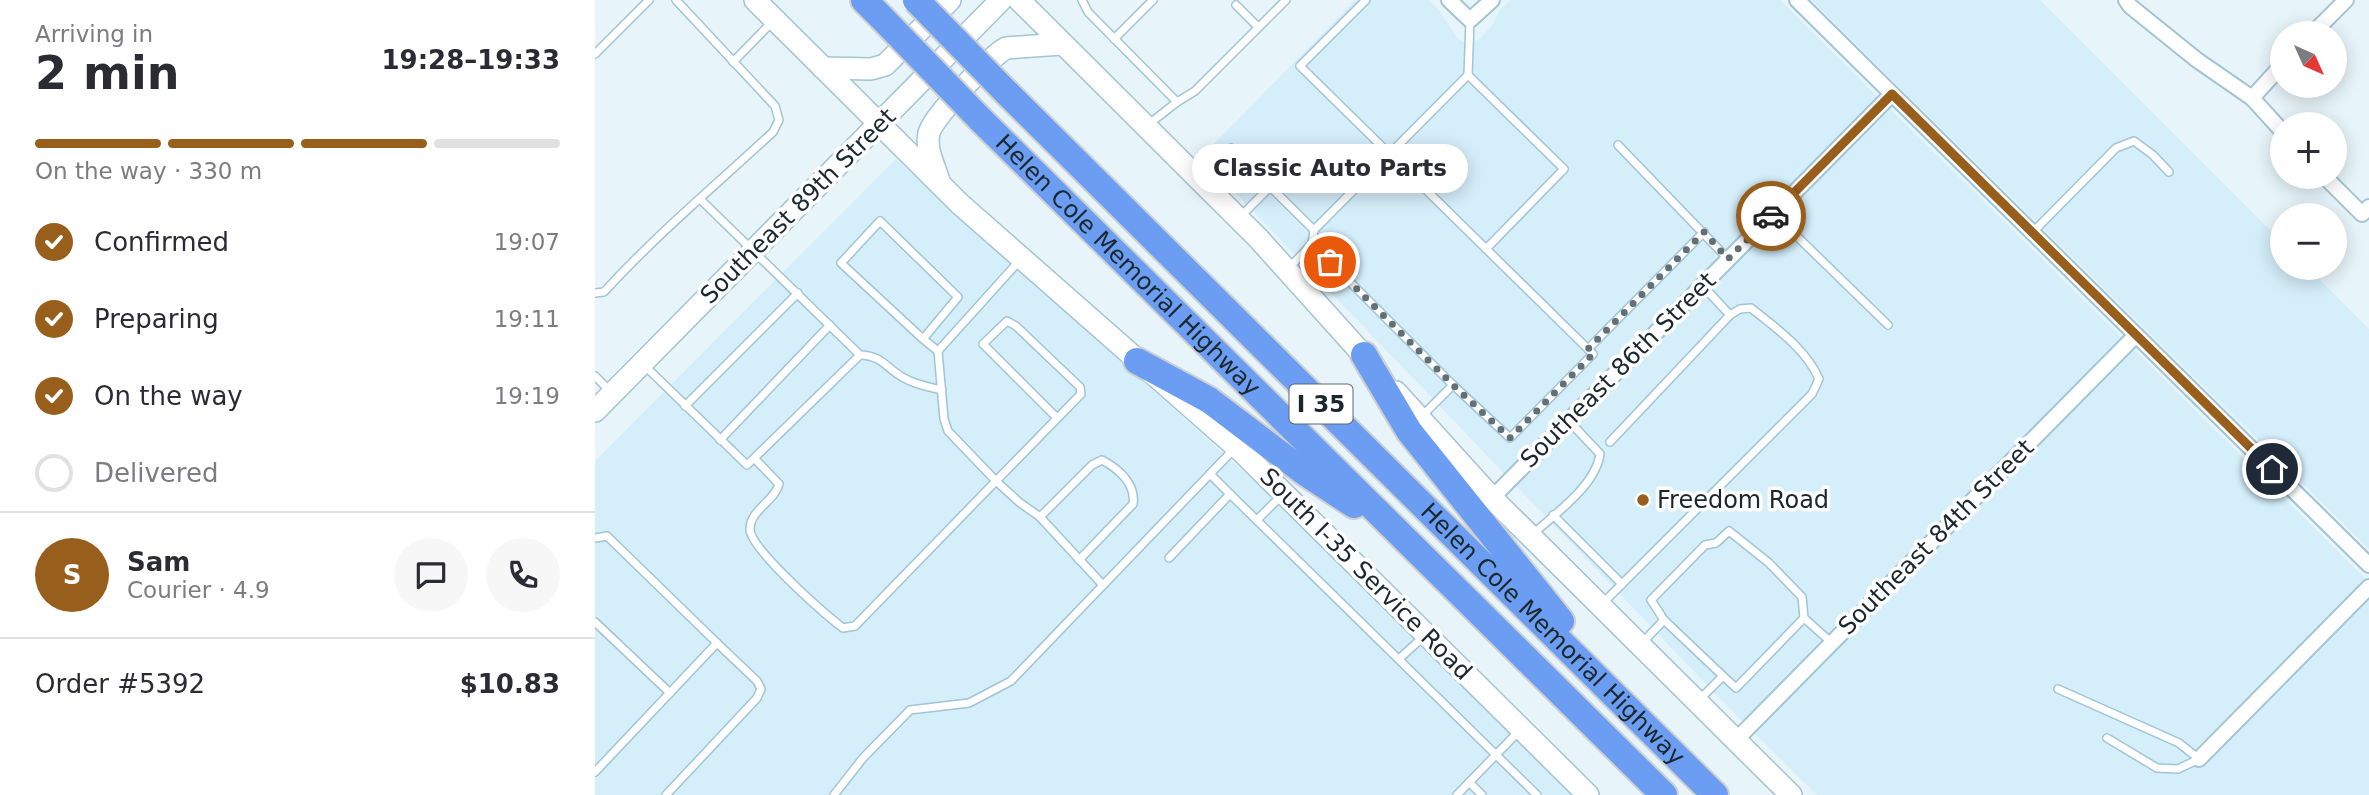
<!DOCTYPE html>
<meta charset="utf-8">
<style>
:root{--surface:#fff;--page:#f7f7f7;--text:#2b2b33;--muted:#7c7c81;--line:#e1e1e2;--accent:#985e1c}
body{margin:0;font-family:"DejaVu Sans",sans-serif;background:var(--page);color:var(--text);height:100vh;display:flex;flex-direction:column;font-size:26px;white-space:nowrap}
*{box-sizing:border-box;margin:0}
p{font-size:23px;color:var(--muted)}
.icon{flex:none;width:38px;height:38px;fill:none;stroke:currentColor;stroke-width:2;stroke-linecap:round;stroke-linejoin:round}
.map{position:relative;flex:1;overflow:hidden}
.sheet{display:flex;flex-direction:column;background:var(--surface);width:595px}
.sheet>*{flex:none}
.needle{width:46px;rotate:135deg}
.controls{position:absolute;left:1675px;top:21px;display:grid;gap:14px}
.controls a{display:grid;place-items:center;width:77px;height:77px;border-radius:50%;background:var(--surface);box-shadow:0 4px 18px #0003;font-size:35px}
.pin{position:absolute;display:grid;place-items:center;width:60px;height:60px;color:#fff;margin:-30px;border:4px solid #fff;border-radius:50%;box-shadow:0 2px 7px #0007}
.courier{position:absolute;display:grid;place-items:center;width:70px;height:70px;margin:-35px;border:5px solid #985e1c;border-radius:50%;background:#fff;color:#222;box-shadow:0 2px 9px #0007}
.bubble{position:absolute;height:49px;border-radius:24px;background:var(--surface);box-shadow:0 4px 18px #0003;font-size:23px;font-weight:700;line-height:49px;text-align:center}
.head em{font-style:normal;font-weight:700}
.head div{display:flex;flex-direction:column-reverse}
.head{display:flex;align-items:center;justify-content:space-between;height:119px;padding:0 35px}
h1{font-size:46px;font-weight:700;line-height:52px}
.bar{display:grid;grid-template-columns:repeat(4,1fr);gap:10px 7px;align-content:center;height:84px;padding:0 35px}
.bar i{height:9px;border-radius:5px;background:var(--line)}
.bar .on{background:var(--accent)}
.bar p{grid-column:span 4}
.line{display:flex;align-items:center;gap:18px;padding:0 35px;border-top:2px solid var(--line)}
.line div{flex:1}
.round{display:grid;place-items:center;flex:none;width:74px;height:74px;border-radius:37px;background:var(--page)}
ol{padding:0 35px;list-style:none}
li{display:flex;align-items:center;gap:21px;height:77px}
li p{margin-inline-start:auto}
li .icon{padding:7px;border-radius:50%;background:var(--accent);color:#fff;stroke-width:4}
li:last-child{color:var(--muted)}
li i{width:38px;height:38px;border:4px solid var(--line);border-radius:50%}
main{display:flex;flex:1;min-height:0}
.map>svg:first-child{display:block}
</style>
<main>
<section class="sheet">
<div class="head"><div><h1>2 min</h1><p>Arriving in</p></div><em>19:28–19:33</em></div>
<div class="bar"><i class="on"></i><i class="on"></i><i class="on"></i><i></i><p>On the way · 330 m</p></div>
<ol>
<li><svg class="icon" aria-label="check" viewBox="0 0 24 24"><path d="M5 12l5 5 9-10"/></svg>Confirmed<p>19:07</p></li>
<li><svg class="icon" aria-label="check" viewBox="0 0 24 24"><path d="M5 12l5 5 9-10"/></svg>Preparing<p>19:11</p></li>
<li><svg class="icon" aria-label="check" viewBox="0 0 24 24"><path d="M5 12l5 5 9-10"/></svg>On the way<p>19:19</p></li>
<li><i></i>Delivered</li>
</ol>
<div class="line" style="height:126px"><b class="round" style="background:var(--accent);color:#fff">S</b><div><b>Sam</b><p>Courier · 4.9</p></div><a class="round"><svg class="icon" aria-label="chat" viewBox="0 0 24 24"><path d="M4 5h16v11H9l-5 4z"/></svg></a><a class="round"><svg class="icon" aria-label="phone" viewBox="0 0 24 24"><path d="M5 4h4l2 5-3 2q2 4 5 5l2-3 5 2v4C11 20 4 13 5 4z"/></svg></a></div>
<div class="line" style="height:91px"><div>Order #5392</div><b>$10.83</b></div>
</section>
<div class="map">
<svg width="1774" height="795" viewBox="0 0 1774 795">
<rect width="100%" height="100%" fill="#e7f5fb"/>
<g fill="#d4eefa">
<polygon points="760,0 834,0 845,11 862,38 870,43 883,40 897,26 905,10 915,0 1185,0 1774,582 1774,795 1222,795 1134,708 606,157"/>
<polygon points="1216,0 1445,0 1687,242 1687,268 1713,268 1774,329 1774,549"/>
<polygon points="301,159 660,482 977,795 0,795 0,461"/>
</g>
<g fill="none" stroke-linecap="round" stroke-linejoin="round">
<g stroke="#a2c4d3" stroke-width="10">
<g id="lane">
<polyline points="487,0 493,12 582,102"/>
<path d="M771,0L705,66C801,161 897,255 993,349L998,354L915,438L858,385L717,244L719,230L873,75L875,20"/>
<polyline points="641,5 663,27"/>
<polyline points="519,39 558,0"/>
<polyline points="0,54 54,0"/>
<polyline points="138,62 179,20"/>
<polyline points="873,75 969,169 891,249"/>
<polyline points="554,124 582,102 600,91 691,0"/>
<polyline points="1023,145 1133,259"/>
<polyline points="636,148 719,230"/>
<path d="M106,200L265,355C289,356 290,368 309,378C321,385 334,387 347,390"/>
<polyline points="1179,214 1293,325"/>
<polyline points="646,216 675,187"/>
<polyline points="1438,232 1521,148 1539,141 1558,155 1574,172"/>
<polyline points="426,259 343,351 349,419 353,431 401,481 486,394 485,387 421,326 412,321 388,344 462,418"/>
<polyline points="693,269 717,244"/>
<polyline points="1107,285 1135,315"/>
<path d="M0,293L9,292C62,234 121,185 178,132L184,120L180,106L81,0"/>
<polyline points="328,339 246,263 285,221 363,297 328,339 343,351"/>
<polyline points="993,349 1109,232"/>
<polyline points="50,366 152,465 265,355"/>
<polyline points="0,376 15,391"/>
<polyline points="90,406 203,293"/>
<polyline points="826,417 858,385"/>
<polyline points="125,440 235,325"/>
<path d="M160,459L184,484C180,501 155,510 155,529C155,549 231,615 248,628L260,626L401,481L424,502L445,517L507,584"/>
<polyline points="615,474 635,494"/>
<polyline points="958,515 1027,584"/>
<path d="M445,517L497,465L507,460C524,469 541,484 538,504L484,560"/>
<polyline points="662,520 686,496"/>
<path d="M938,534C961,513 1001,485 1005,454L974,421"/>
<polyline points="0,538 12,536 122,643 0,772"/>
<polyline points="574,558 635,494 942,795"/>
<path d="M1006,605L1217,394L1224,379C1211,349 1181,328 1156,308L1145,309L1135,315L1015,442"/>
<polyline points="1069,620 1056,600 1110,545 1121,543 1134,531 1174,563 1207,597 1209,618"/>
<polyline points="0,622 75,693"/>
<polyline points="1046,644 1069,620 1128,676"/>
<polyline points="804,659 828,637"/>
<polyline points="1463,689 1584,743 1604,759 1583,769 1562,768 1512,738"/>
<polyline points="1105,699 1128,676 1141,688 1209,618 1237,643"/>
<polyline points="874,782 887,795"/>
<polyline points="71,795 162,698 166,689 162,681 122,643"/>
<polyline points="239,795 268,758 315,710 374,703 416,681 638,450"/>
<polyline points="862,795 923,732"/>
</g>
</g>
<g stroke="#a2c4d3" stroke-width="18">
<g id="street">
<polyline points="854,0 875,20 897,0"/>
<polyline points="1202,0 1774,565"/>
<polyline points="1531,0 1535,6 1602,60 1657,98"/>
<polyline points="1718,33 1751,0"/>
<polyline points="1687,65 1657,98 1687,131"/>
<polyline points="1730,177 1767,214 1774,207"/>
<polyline points="897,498 1297,94"/>
<polyline points="1141,740 1541,335"/>
<polyline points="1604,759 1774,587"/>
</g>
</g>
<g stroke="#a2c4d3" stroke-width="24">
<g id="secondary">
<polyline points="160,0 365,204 647,452 993,795"/>
<polyline points="424,0 663,238 780,368"/>
<polyline points="228,68 276,69 290,65 355,0"/>
<path d="M344,181C340,167 330,149 334,133C337,118 396,56 411,48L467,44"/>
<polyline points="801,392 897,498 1196,795"/>
<polyline points="0,411 406,0"/>
</g>
</g>
<g stroke="#cdcfd1" stroke-width="30">
<g id="highway">
<polyline points="269,0 286,17"/>
<path id="s1" d="M411,92L1120,795"/>
<path id="s2" d="M385,119L1069,795"/>
<polyline points="769,355 814,431 966,621"/>
<polyline points="542,361 614,400 709,472 759,505"/>
</g>
</g>
<use href="#lane" stroke="#fff" stroke-width="7"/>
<use href="#street" stroke="#fff" stroke-width="14"/>
<use href="#secondary" stroke="#fff" stroke-width="21"/>
<use href="#highway" stroke="#6b9df2" stroke-width="26"/>
<g stroke="#cdcfd1" stroke-width="30" stroke-linecap="butt">
<g id="highway-bridge">
<polyline points="321,0 411,92"/>
<polyline points="286,17 385,119"/>
</g>
</g>
<use href="#highway-bridge" stroke="#6b9df2" stroke-width="26"/>
</g>
<g fill="none" stroke-linecap="round" stroke-linejoin="round">
<polyline stroke="#626f75" stroke-width="7" stroke-dasharray="0 12.6" points="735,262 858,385 915,438 998,354 993,349 1109,232 1133,259 1176,216"/>
<polyline stroke="#985e1c" stroke-width="9" points="1176,216 1297,94 1677,469"/>
</g>
<circle fill="#985e1c" stroke="#fff" stroke-width="2.5" cx="1048" cy="500" r="7"/>
<g text-anchor="middle" dominant-baseline="central" stroke-width="7" stroke-linejoin="round" paint-order="stroke">
<rect fill="#fff" stroke="#5f686c" stroke-width="2" x="694.5" y="384.5" width="63" height="39" rx="5"/>
<g font-size="23" font-weight="bold" fill="#1a272d">
<text x="726" y="404">I 35</text>
</g>
<g font-size="24" fill="#1a272d" stroke="#fff">
<text transform="translate(203 206) rotate(-45)">Southeast 89th Street</text>
<text stroke="none"><textPath href="#s2" startOffset="208">Helen Cole Memorial Highway</textPath></text>
<text transform="translate(1023 370) rotate(-45)">Southeast 86th Street</text>
<text transform="translate(1341 537) rotate(-45)">Southeast 84th Street</text>
<text transform="translate(771 574) rotate(45)">South I-35 Service Road</text>
<text stroke="none"><textPath href="#s1" startOffset="770">Helen Cole Memorial Highway</textPath></text>
</g>
<g font-size="24" fill="#1a272d" stroke="#fff" text-anchor="start">
<text x="1062" y="500">Freedom Road</text>
</g>
</g>
</svg>
<div class="controls">
<a><svg class="needle" viewBox="-14 -14 28 28"><path d="M0-13l5 13h-10z" fill="#e53935"/><path d="M0 13l5-13h-10z" fill="#7c7c81"/></svg></a>
<a>+</a>
<a>−</a>
</div>
<div class="pin" style="left:735px;top:262px;background:#ea580c"><svg class="icon" aria-label="bag" viewBox="0 0 24 24"><path d="M5 8h14l-1 12H6zM9 8a3 3 0 0 1 6 0"/></svg></div>
<div class="pin" style="left:1677px;top:469px;background:#1f2937"><svg class="icon" aria-label="home" viewBox="0 0 24 24"><path d="M3 11l9-7 9 7M6 9v11h12V9"/></svg></div>
<div class="courier" style="left:1176px;top:216px"><svg class="icon" aria-label="car" viewBox="0 0 24 24"><path d="M5 17H2v-5l4-1 3-4h7l3 4 3 1v5h-3M9 17h6M6 11h13"/><circle cx="7" cy="17" r="2"/><circle cx="17" cy="17" r="2"/></svg></div>
<div class="bubble" style="left:597px;top:144px;width:276px">Classic Auto Parts</div>
</div>
</main>
